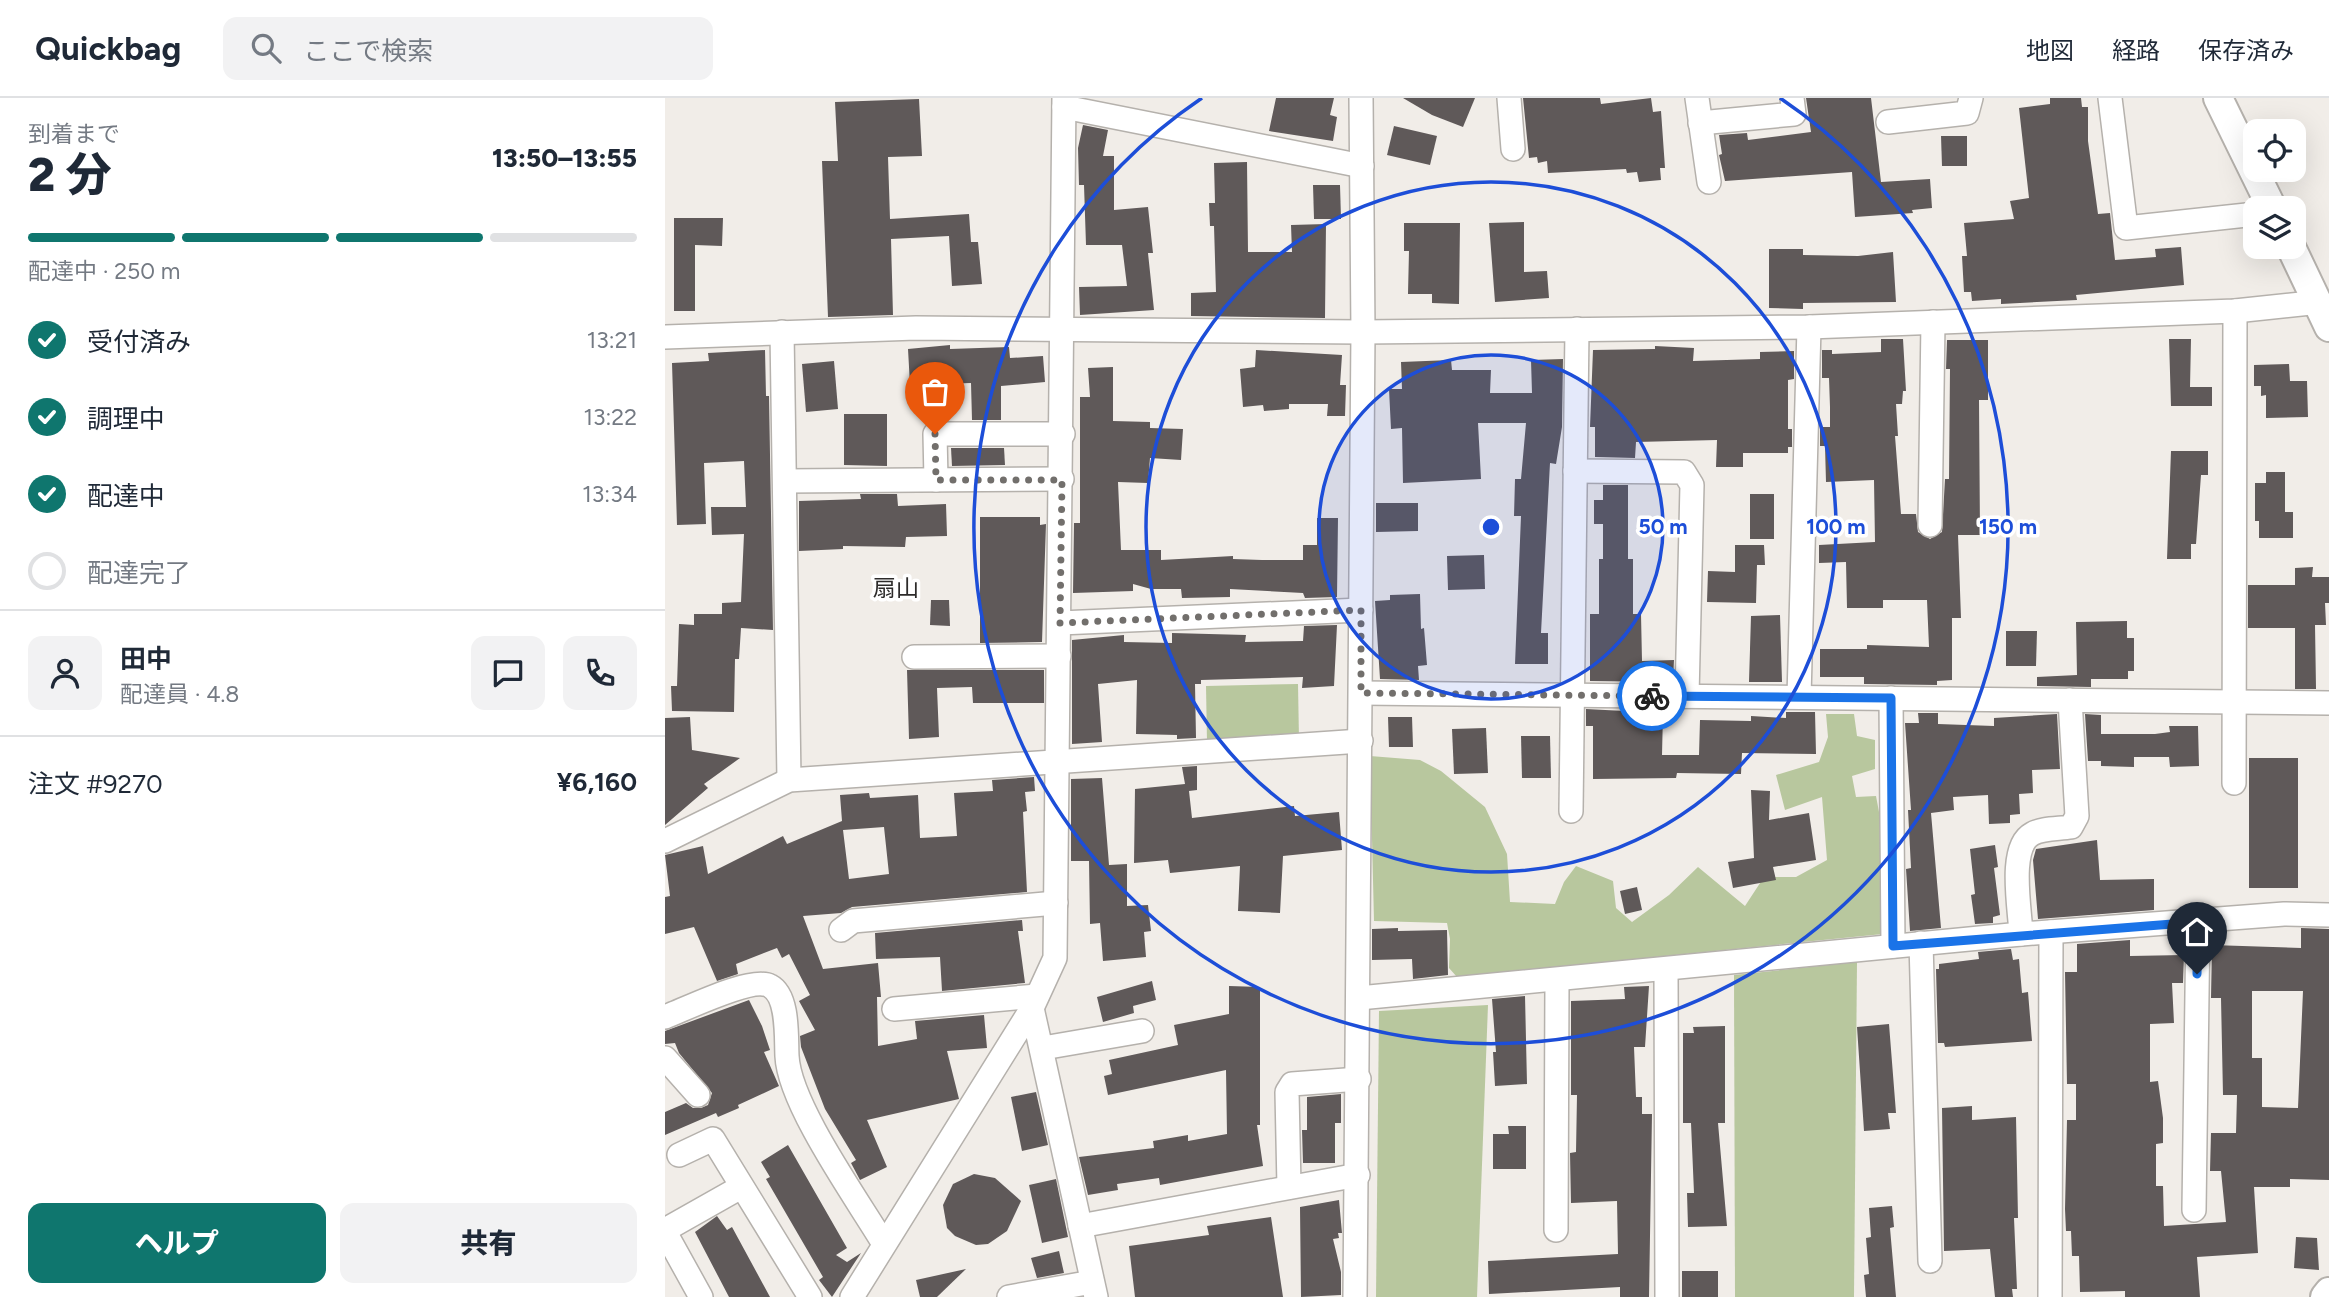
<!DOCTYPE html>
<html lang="ja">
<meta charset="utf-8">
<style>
:root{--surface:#fff;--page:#f2f2f3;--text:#1f2937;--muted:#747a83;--line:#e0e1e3;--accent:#0f766e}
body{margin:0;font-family:Figtree,"Noto Sans JP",sans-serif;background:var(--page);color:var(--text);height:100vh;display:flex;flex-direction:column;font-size:26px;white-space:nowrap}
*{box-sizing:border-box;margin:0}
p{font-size:23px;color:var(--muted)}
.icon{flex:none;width:38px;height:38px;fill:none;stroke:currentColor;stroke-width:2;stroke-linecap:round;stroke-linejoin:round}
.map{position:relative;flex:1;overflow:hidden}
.details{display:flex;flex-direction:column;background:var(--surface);width:665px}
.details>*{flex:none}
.buttons{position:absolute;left:1578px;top:21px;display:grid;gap:14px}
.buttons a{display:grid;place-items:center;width:63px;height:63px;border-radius:14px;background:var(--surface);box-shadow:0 7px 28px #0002;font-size:35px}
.pin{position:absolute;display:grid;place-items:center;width:60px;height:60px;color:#fff;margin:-72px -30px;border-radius:50% 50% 50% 0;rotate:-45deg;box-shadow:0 0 7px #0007}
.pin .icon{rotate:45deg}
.courier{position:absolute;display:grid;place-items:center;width:70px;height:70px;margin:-35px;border:5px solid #1a73e8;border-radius:50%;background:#fff;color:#222;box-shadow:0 2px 9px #0007}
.head em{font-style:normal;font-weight:800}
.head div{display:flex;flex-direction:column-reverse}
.head{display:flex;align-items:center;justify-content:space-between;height:119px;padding:0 28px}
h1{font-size:46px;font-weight:800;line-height:52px}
.bar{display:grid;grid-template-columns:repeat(4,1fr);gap:10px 7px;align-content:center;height:84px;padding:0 28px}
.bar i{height:9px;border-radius:5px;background:var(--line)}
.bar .active{background:var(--accent)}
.bar p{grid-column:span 4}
.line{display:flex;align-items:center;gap:18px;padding:0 28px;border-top:2px solid var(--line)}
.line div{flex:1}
.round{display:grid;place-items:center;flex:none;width:74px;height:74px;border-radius:14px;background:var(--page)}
ol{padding:0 28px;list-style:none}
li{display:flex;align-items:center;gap:21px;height:77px}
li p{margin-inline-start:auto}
li .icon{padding:7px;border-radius:50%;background:var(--accent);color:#fff;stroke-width:4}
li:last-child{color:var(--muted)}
li i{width:38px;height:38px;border:4px solid var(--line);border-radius:50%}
.button{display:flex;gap:14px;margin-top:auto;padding:14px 28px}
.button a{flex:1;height:80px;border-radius:14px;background:var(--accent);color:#fff;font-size:28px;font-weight:800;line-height:80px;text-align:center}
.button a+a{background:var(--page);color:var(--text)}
header{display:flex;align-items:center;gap:42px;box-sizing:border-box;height:98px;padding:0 35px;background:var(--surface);border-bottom:2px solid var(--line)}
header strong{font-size:33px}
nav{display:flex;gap:38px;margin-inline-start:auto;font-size:24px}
.search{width:490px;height:63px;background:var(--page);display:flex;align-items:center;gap:18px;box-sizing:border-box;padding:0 24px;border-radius:14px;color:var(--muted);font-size:26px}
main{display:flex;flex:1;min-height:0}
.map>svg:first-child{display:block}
</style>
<header>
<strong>Quickbag</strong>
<div class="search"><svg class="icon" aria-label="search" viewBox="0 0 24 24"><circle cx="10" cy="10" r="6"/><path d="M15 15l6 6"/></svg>ここで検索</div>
<nav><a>地図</a><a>経路</a><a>保存済み</a></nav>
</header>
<main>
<section class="details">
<div class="head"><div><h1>2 分</h1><p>到着まで</p></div><em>13:50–13:55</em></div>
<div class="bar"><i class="active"></i><i class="active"></i><i class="active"></i><i></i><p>配達中 · 250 m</p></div>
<ol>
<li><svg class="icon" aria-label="check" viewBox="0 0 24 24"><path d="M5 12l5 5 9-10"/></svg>受付済み<p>13:21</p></li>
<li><svg class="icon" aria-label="check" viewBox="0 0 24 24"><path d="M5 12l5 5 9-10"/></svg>調理中<p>13:22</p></li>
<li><svg class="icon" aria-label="check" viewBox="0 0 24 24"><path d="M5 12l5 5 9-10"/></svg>配達中<p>13:34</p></li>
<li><i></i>配達完了</li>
</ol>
<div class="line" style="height:126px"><a class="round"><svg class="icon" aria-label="person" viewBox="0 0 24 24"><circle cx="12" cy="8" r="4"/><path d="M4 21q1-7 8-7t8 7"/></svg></a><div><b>田中</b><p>配達員 · 4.8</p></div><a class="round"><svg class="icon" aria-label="chat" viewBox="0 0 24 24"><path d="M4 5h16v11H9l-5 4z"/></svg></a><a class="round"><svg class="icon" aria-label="phone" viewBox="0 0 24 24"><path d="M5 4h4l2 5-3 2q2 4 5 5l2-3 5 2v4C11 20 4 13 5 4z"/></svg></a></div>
<div class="line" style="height:91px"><div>注文 #9270</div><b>¥6,160</b></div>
<div class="button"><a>ヘルプ</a><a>共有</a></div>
</section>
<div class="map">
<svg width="1664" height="1199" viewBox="0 0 1664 1199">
<rect width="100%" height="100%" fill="#f1ede8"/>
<g fill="#b8c79e">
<polygon points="633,586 634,642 542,644 541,588"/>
<polygon points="1161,616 1189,616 1192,638 1210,642 1210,671 1187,678 1191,699 1211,698 1214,714 1218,836 792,879 784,870 785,841 782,825 709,823 705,658 755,662 776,673 820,709 842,756 845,804 890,806 899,784 911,768 948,783 951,810 967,824 1004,797 1033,769 1080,808 1099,779 1131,779 1162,762 1157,699 1120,712 1111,677 1154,664 1163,639"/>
<polygon points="1192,864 1189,1199 1070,1199 1069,877"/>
<polygon points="823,907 812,1199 711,1199 714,913"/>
</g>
<g fill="#5f5959" fill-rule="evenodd">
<polygon points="611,0 669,0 665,17 672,19 668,43 604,33"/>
<polygon points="738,0 810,0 798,29 767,17"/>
<polygon points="858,0 935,0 936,6 986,0 988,14 996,13 1000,70 995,70 996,82 974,84 972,74 962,75 961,71 883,75 882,63 873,65 872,59 864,60"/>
<polygon points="1141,0 1206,0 1216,84 1265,81 1267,110 1247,112 1248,115 1190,119 1187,74 1060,83 1054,57 1057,56 1054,37 1082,35 1083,42 1146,34"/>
<polygon points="1385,0 1416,0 1417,9 1423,9 1423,43 1433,116 1445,115 1450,162 1491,159 1490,151 1516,149 1519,187 1411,197 1412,202 1336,206 1336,201 1307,203 1306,194 1299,194 1297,158 1302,158 1299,125 1349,121 1345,103 1364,100 1354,10 1385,6"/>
<polygon points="254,1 257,58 223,59 225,121 304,116 306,144 313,144 317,186 287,188 284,138 226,141 228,217 163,219 157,63 173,63 170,4"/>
<polygon points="418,27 443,32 438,58 449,58 449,112 483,109 488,155 483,155 489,212 415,217 414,189 462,188 457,147 421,147 419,87 414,87 413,50"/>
<polygon points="729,28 772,38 765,67 722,57"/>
<polygon points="1276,38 1302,38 1302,68 1277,68"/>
<polygon points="582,64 583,154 627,154 626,127 661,126 660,220 526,218 526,195 551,194 549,128 545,128 544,105 550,105 549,65"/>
<polygon points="648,87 675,87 676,121 649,121"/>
<polygon points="9,120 58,120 57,148 30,147 30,213 9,213"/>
<polygon points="859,124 859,174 882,173 884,200 830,204 824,125"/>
<polygon points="739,125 795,125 794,206 767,205 767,196 743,196 744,153 739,153"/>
<polygon points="1104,151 1138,151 1138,157 1193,158 1228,154 1231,204 1138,205 1138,211 1104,210"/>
<polygon points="1216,241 1238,241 1241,293 1238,293 1237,306 1231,306 1233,338 1230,338 1236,416 1251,416 1253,434 1265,441 1277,434 1280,381 1284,381 1285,271 1281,271 1282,242 1323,242 1323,302 1314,302 1315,437 1293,437 1296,520 1287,520 1287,582 1272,583 1272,587 1199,586 1199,579 1155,579 1155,551 1202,551 1202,547 1264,549 1262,502 1218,502 1218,510 1182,510 1181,464 1154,465 1154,447 1210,444 1209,382 1161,384 1160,348 1155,348 1155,329 1165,329 1165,309 1164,280 1157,280 1157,252 1167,252 1167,256 1216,254"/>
<polygon points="1504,241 1526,241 1525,289 1547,289 1547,308 1506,308"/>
<polygon points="285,247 285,251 344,249 345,260 378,258 380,284 336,288 336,322 307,322 306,285 245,287 243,251"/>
<polygon points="990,248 1029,250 1028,263 1095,261 1095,254 1129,253 1129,281 1123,282 1123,331 1127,331 1127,349 1123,349 1123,355 1078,355 1078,369 1051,369 1052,342 971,344 970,360 930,359 930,329 925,329 928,252 990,251"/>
<polygon points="100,252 101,298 104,298 108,532 76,530 74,561 70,561 69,614 7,613 6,588 12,588 14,526 29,527 29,516 57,516 57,505 76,504 79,436 47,437 46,409 81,409 79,363 39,365 41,426 12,427 7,265 44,263 43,255"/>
<polygon points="591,252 677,257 675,287 681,287 680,318 662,318 663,306 624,306 624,311 599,313 598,307 578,309 575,271 590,269"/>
<polygon points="898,261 897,329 891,366 885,365 876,535 883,535 883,566 850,566 856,418 849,418 850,381 856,381 861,325 813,325 816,381 738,385 737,330 726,331 724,291 737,291 736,264 786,262 787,272 826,272 825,295 867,295 866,262"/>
<polygon points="169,263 173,311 141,314 137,266"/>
<polygon points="1624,266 1625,283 1642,283 1643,319 1601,320 1601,297 1596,298 1596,288 1589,288 1589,267"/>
<polygon points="448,269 448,323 485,324 485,330 518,331 516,362 485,360 483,385 453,384 456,452 496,452 496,462 568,458 568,461 597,462 638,462 638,447 652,447 652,420 673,420 672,499 640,500 638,495 565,491 565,499 517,500 516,491 486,491 468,486 468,493 408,495 409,425 415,425 415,299 425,299 423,270"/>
<polygon points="179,316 222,316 222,368 179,367"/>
<polygon points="286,350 339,350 340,367 287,368"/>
<polygon points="1506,353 1543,353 1543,377 1536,377 1531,446 1526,446 1526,461 1502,461"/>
<polygon points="1601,374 1620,374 1620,414 1628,414 1628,440 1594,440 1594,423 1590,423 1590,385 1601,385"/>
<polygon points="938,387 963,387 963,461 968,461 968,516 976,516 977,563 1009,562 1008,581 998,581 998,584 925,583 925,516 934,516 934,461 938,461 938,426 929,426 929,402 938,402"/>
<polygon points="195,396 232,396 233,408 281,406 282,438 241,439 240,449 178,448 178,451 134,453 134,403 196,401"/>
<rect x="1085" y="396" width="24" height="45"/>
<polygon points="711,405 753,405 753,433 711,434"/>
<polygon points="315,419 375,419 375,427 381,426 377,544 315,545"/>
<polygon points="1070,447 1099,447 1100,467 1092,467 1091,505 1042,504 1043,473 1070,474"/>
<polygon points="819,457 820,491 783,492 782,458"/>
<polygon points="1648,469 1647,479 1664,479 1664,505 1660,505 1661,527 1650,527 1651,591 1630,591 1630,530 1583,530 1583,487 1630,487 1630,470"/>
<polygon points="755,496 756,531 759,530 762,567 753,568 754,582 715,581 710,503 725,502 725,497"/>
<polygon points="266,502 284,502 285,528 265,527"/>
<polygon points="1115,517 1117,584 1084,584 1086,518"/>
<polygon points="1462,523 1462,540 1469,540 1469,573 1463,573 1463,581 1426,581 1426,589 1372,588 1372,579 1412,577 1411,524"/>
<polygon points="672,527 669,588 637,590 638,579 536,582 536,586 530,586 531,640 512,641 512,637 471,636 472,582 433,586 437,644 407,646 407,542 459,537 459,544 507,545 507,535 581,537 580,544 638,543 639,528"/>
<polygon points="1341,533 1372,533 1371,568 1341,568"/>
<polygon points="242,572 379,572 379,605 308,605 307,589 272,590 274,639 244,641"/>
<polygon points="921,611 998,615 997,657 1034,657 1035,622 1086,623 1086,618 1121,620 1121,614 1150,614 1151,656 1077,655 1076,676 1012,675 1011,680 928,681 928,628 921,628"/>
<polygon points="1253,615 1273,615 1273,626 1329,628 1329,620 1392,616 1395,671 1367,672 1368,695 1354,696 1355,716 1345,717 1345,725 1324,726 1323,697 1288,699 1289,712 1266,715 1276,830 1245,833 1241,771 1246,770 1243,712 1246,712 1240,625 1254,625"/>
<polygon points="1420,616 1436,617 1436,636 1490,636 1505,634 1504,628 1533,628 1534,668 1505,669 1504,659 1469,659 1469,669 1436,668 1436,663 1423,663"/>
<polygon points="25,619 27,652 75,660 39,686 43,690 0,727 0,620"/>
<polygon points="723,619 747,619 748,649 724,649"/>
<polygon points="821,630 823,675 789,676 787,631"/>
<polygon points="856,638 885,638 886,680 857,680"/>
<rect x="1584" y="660" width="49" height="130"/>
<polygon points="532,668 532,692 524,693 527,720 629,708 630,718 674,714 677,752 618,758 615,815 573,813 575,768 505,775 503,762 469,765 470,691 520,686 517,669"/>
<path d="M369,679L370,693L360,694L362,713L358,714L362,794L187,809L176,815L138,818L158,871L213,865L216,899H212L213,948L252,941L250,923L319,917L322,950L282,953L294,1001L202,1022L222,1069L195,1082L186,1065L191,1062L160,1011L136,949L135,938L150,932L134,903L145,897L124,856L117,860L112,850L71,866L73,876L52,883L29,829L0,836V799L5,798L0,757L38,748L43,776L118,738L122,746L177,723L175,697L204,695L205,700L253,697L255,740L292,738L289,695L328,693L327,682ZM219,729L224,776L184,781L178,732Z"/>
<polygon points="437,680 444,767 462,766 462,808 483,807 486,833 479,834 481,859 438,863 435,825 425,826 424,763 406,763 406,681"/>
<polygon points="1086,692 1105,693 1104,722 1144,715 1151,762 1108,769 1111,782 1068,790 1063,764 1089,760"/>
<polygon points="1432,742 1435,782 1489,781 1489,812 1373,821 1368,762 1371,751"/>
<polygon points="1330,747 1333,769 1329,770 1335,817 1328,819 1328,825 1310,826 1306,797 1310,796 1305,751"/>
<polygon points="972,789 977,812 960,816 955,793"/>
<polygon points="357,822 358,833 353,833 360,885 277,893 275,859 211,861 210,835"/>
<polygon points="733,830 733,833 782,832 783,877 748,881 747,861 707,862 707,831"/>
<path d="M1636,830L1664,831V1082L1625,1081V1089H1589L1593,1155L1532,1159L1535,1199H1460V1193L1415,1194L1414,1158H1407L1406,1133H1401L1400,1111L1402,1022H1411V986H1402L1400,874H1412V846L1465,842V858L1519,857L1518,885H1507L1509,925L1485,926V984L1493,983L1498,1020V1045L1491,1046V1088H1498L1499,1128L1561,1124L1556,1073H1545L1546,1035H1571L1572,997H1558L1556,900H1546L1547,847L1636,850ZM1587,893H1638L1633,1010L1597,1009V960H1587Z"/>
<polygon points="1346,851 1348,862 1354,861 1357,895 1363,894 1367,943 1280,949 1279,945 1273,945 1271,871 1274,871 1274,866 1314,861 1313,854"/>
<polygon points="487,883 491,902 468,908 469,915 438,924 432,899"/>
<polygon points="564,888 595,889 595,1027 592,1027 598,1068 495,1087 494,1080 452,1086 453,1092 423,1097 414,1059 489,1050 488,1043 523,1037 523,1043 562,1036 561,972 443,997 439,978 447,976 444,962 513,947 509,927 564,916"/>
<polygon points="984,888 980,949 969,949 971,999 977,999 977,1016 987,1016 984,1199 955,1199 955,1189 824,1196 823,1163 953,1156 952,1103 906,1105 905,1055 911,1054 912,997 906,997 906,903 960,901 959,889"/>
<polygon points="860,898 862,986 830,988 828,954 831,954 827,901"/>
<polygon points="84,902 97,928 105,952 99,954 114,988 73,1007 74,1010 53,1019 51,1015 0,1037 0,1014 21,1005 28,1010 36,1010 43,1007 47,995 14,955 10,945 0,946 0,933"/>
<polygon points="1224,926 1231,1015 1223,1015 1225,1031 1199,1033 1192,929"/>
<polygon points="1060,928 1060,1025 1053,1025 1062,1128 1023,1129 1022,1095 1029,1095 1026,1025 1018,1025 1018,935 1029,935 1028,929"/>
<polygon points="371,994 383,1047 357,1053 346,999"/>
<polygon points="676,996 676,1025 670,1025 670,1065 638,1065 637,1032 642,1032 642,999"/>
<polygon points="1307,1008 1307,1022 1351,1019 1353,1120 1349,1120 1352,1191 1347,1191 1348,1199 1330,1199 1325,1151 1279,1153 1277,1010"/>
<polygon points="843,1028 861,1028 861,1071 828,1071 828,1036 844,1036"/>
<polygon points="123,1047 182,1150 171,1157 182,1164 196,1155 167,1199 154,1182 158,1179 101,1081 105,1079 96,1064"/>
<polygon points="309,1076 330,1080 356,1103 342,1133 323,1146 311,1147 290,1138 282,1130 278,1107 288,1086"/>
<polygon points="391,1081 403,1139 377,1145 364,1087"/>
<polygon points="674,1102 677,1135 673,1135 674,1140 668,1141 676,1174 676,1197 636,1199 635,1109"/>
<polygon points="1227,1108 1229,1129 1225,1130 1231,1199 1201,1199 1199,1177 1204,1176 1201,1140 1206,1139 1204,1110"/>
<polygon points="52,1118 62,1132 67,1129 105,1199 64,1199 30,1134"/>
<polygon points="606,1119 618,1199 470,1199 464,1148 544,1137 542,1128"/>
<polygon points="1631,1139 1652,1140 1654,1172 1629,1170"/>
<polygon points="394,1153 399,1175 372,1180 366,1160"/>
<polygon points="301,1171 272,1199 255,1199 251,1182"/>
<rect x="1017" y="1173" width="36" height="26"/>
</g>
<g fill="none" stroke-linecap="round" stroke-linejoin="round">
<g stroke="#b5b1ac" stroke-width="26">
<g id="minor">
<polyline points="844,0 848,51"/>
<polyline points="1032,0 1044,84"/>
<polyline points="1445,0 1461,130 1591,116"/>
<polyline points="399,9 697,68"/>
<polyline points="1223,24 1302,15 1306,0"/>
<polyline points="1035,25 1129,16 1127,0"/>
<polyline points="117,234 124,682"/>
<polyline points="0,239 251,230 698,234 1144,229 1570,213 1655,204"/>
<polyline points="910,373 1019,374 1027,387 1022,598"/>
<polyline points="271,382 270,336 398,336"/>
<polyline points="120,383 397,381"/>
<polyline points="1265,427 1268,224"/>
<polyline points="395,525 696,512"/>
<polyline points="249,559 394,558"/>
<polyline points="696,595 1664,605"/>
<polyline points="1134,599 1144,229"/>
<polyline points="1226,600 1228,848"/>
<polyline points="1569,685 1570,213"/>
<polyline points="906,713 912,231"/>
<polyline points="0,743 124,682 696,643"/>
<polyline points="176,832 188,823 391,805"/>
<path d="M1356,836C1355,811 1343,749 1367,736C1377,730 1394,731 1406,729L1412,718L1405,602"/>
<polyline points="1256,845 1265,1163"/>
<polyline points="1001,871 1002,1199"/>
<polyline points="694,900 1356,836 1619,816 1664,817"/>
<polyline points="367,910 431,1199"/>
<polyline points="229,911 372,898"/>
<path d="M0,919C21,911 87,878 105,888C124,898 121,940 122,958C124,1006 192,1101 219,1146"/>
<polyline points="378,950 477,933"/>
<polyline points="0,960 33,997"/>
<polyline points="14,1057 48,1041 145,1199"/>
<polyline points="624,1089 622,994 627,986 694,981"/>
<polyline points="1529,1112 1533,824"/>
<polyline points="415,1128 693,1077"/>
<polyline points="0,1132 76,1089"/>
<polyline points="891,1132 892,883"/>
<polyline points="0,1134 36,1199"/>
<polyline points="187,1199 367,910 390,860 399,0"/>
<polyline points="344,1199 427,1184"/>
<polyline points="690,1199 698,234 696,0"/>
<polyline points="1385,1199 1386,834"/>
</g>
</g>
<g stroke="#b5b1ac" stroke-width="32">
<g id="tertiary">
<polyline points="1553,0 1607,110"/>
<polyline points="1626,149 1664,229"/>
<polyline points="1660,1199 1664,1194"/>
</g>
</g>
<use href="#minor" stroke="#fff" stroke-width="23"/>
<use href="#tertiary" stroke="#fff" stroke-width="28"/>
</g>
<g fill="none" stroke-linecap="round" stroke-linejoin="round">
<polyline stroke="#726f6c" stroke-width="7" stroke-dasharray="0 12.6" points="270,336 271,382 397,382 395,525 696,512 696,595 987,598"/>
<polyline stroke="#1a73e8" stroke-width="9" points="987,598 1226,600 1228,848 1533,824 1532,876"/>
</g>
<circle cx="826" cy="429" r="172" fill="#1d4ed8" fill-opacity=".12"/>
<g fill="none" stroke="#1d4ed8" stroke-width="3.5">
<circle cx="826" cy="429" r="172"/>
<circle cx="826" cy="429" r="345"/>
<path d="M1115 0A517 517 0 1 1 537 0"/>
</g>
<g text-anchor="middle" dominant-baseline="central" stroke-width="7" stroke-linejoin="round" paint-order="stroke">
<g font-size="23" fill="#2d2b2a" stroke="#fff">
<text x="231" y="490">扇山</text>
</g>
</g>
<circle cx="826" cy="429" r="10" fill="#1d4ed8" stroke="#fff" stroke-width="3.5"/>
<g font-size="21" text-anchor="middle" font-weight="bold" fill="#1d4ed8" stroke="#fff" stroke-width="7" stroke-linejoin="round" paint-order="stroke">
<text x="998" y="436">50 m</text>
<text x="1171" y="436">100 m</text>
<text x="1343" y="436">150 m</text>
</g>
</svg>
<div class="buttons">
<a><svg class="icon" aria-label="locate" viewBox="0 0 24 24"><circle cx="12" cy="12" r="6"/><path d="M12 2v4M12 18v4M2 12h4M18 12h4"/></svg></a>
<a><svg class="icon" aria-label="layers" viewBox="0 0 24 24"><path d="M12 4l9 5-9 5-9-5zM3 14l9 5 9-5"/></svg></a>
</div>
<div class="pin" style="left:270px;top:336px;background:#ea580c"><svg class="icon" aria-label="bag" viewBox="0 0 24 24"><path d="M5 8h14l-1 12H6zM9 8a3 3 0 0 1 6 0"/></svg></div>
<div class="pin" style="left:1532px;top:876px;background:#1f2937"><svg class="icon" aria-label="home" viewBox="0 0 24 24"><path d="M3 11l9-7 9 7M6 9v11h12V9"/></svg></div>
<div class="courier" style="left:987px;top:598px"><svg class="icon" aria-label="bike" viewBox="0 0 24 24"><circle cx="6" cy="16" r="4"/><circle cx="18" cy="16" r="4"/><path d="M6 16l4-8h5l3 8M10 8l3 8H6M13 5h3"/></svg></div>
</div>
</main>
